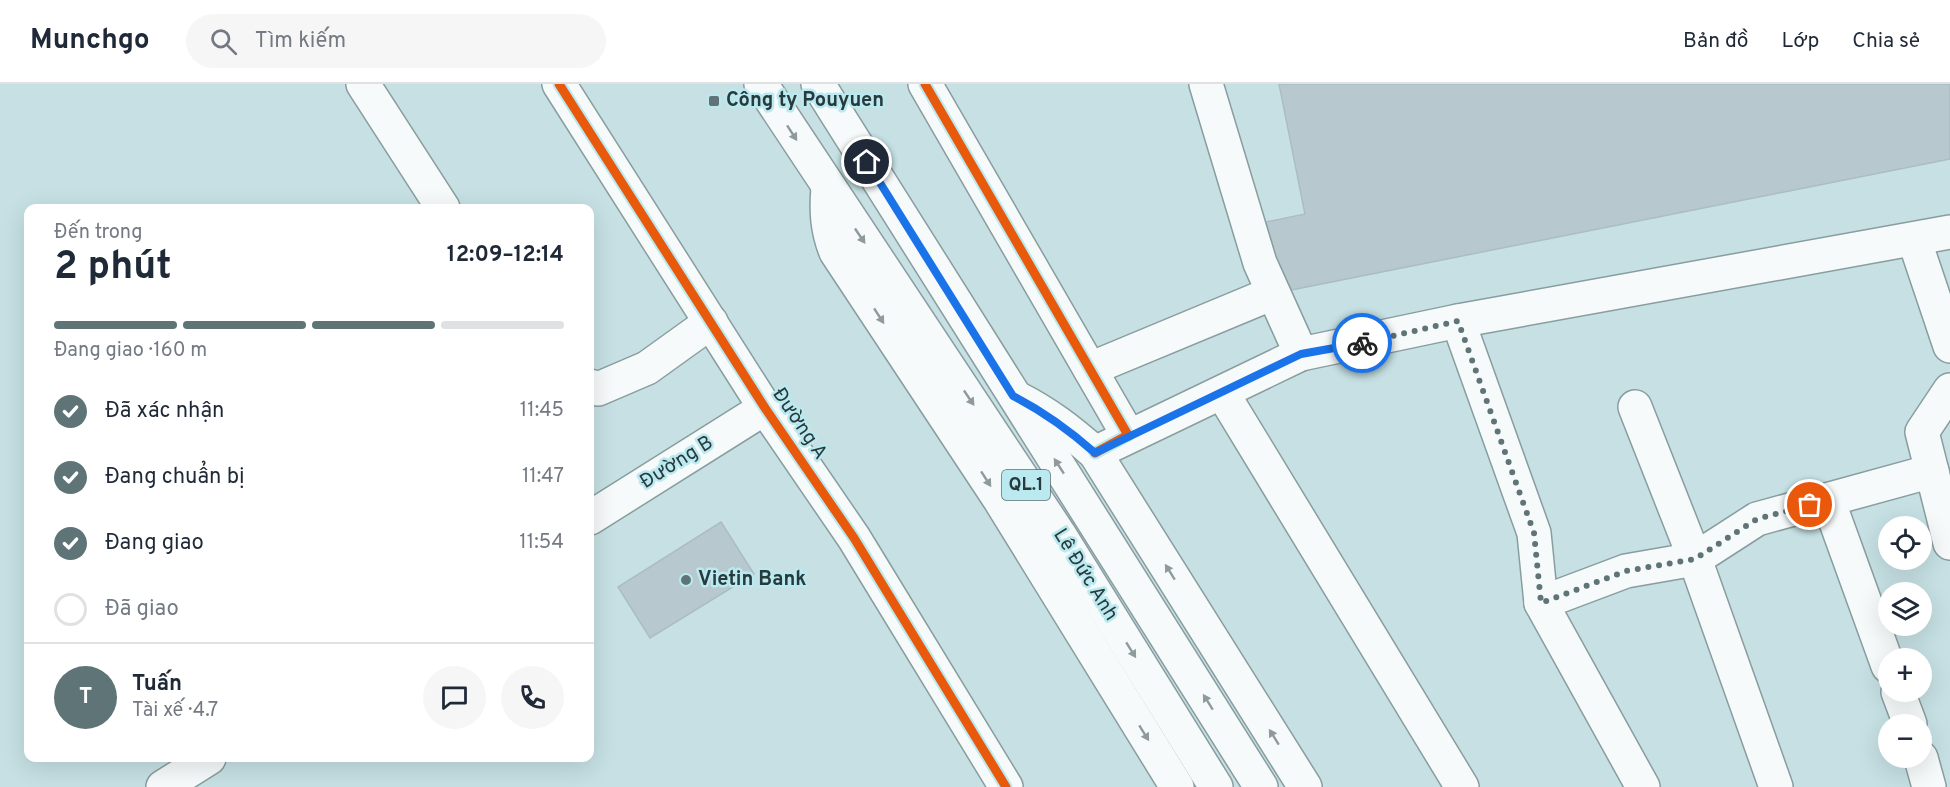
<!DOCTYPE html>
<html lang="vi">
<meta charset="utf-8">
<style>
:root{--surface:#fff;--page:#f6f6f7;--text:#1f2937;--muted:#747a83;--line:#e0e1e3;--accent:#5f7477}
body{margin:0;font-family:Overpass,sans-serif;background:var(--page);color:var(--text);height:100vh;display:flex;flex-direction:column;font-size:22px;white-space:nowrap}
*{box-sizing:border-box;margin:0}
p{font-size:20px;color:var(--muted)}
.icon{flex:none;width:33px;height:33px;fill:none;stroke:currentColor;stroke-width:2;stroke-linecap:round;stroke-linejoin:round}
.map{position:relative;flex:1;overflow:hidden}
.sheet{position:absolute;left:24px;top:120px;width:570px;height:558px;display:flex;flex-direction:column;background:var(--surface);border-radius:12px;box-shadow:0 6px 24px #0002}
.sheet>*{flex:none}
.tools{position:absolute;left:1878px;top:432px;display:grid;gap:12px}
.tools a{display:grid;place-items:center;width:54px;height:54px;border-radius:50%;background:var(--surface);box-shadow:0 6px 24px #0002;font-size:30px}
.pin{position:absolute;display:grid;place-items:center;width:51px;height:51px;color:#fff;margin:-26px;border:3px solid #fff;border-radius:50%;box-shadow:0 2px 6px #0007}
.courier{position:absolute;display:grid;place-items:center;width:60px;height:60px;margin:-30px;border:4px solid #1a73e8;border-radius:50%;background:#fff;color:#222;box-shadow:0 2px 8px #0007}
.overview em{font-style:normal;font-weight:700}
.overview div{display:flex;flex-direction:column-reverse}
.overview{display:flex;align-items:center;justify-content:space-between;height:102px;padding:0 30px}
h1{font-size:39px;font-weight:700;line-height:45px}
.bar{display:grid;grid-template-columns:repeat(4,1fr);gap:9px 6px;align-content:center;height:72px;padding:0 30px}
.bar i{height:8px;border-radius:4px;background:var(--line)}
.bar .on{background:var(--accent)}
.bar p{grid-column:span 4}
.line{display:flex;align-items:center;gap:15px;padding:0 30px;border-top:2px solid var(--line)}
.line div{flex:1}
.round{display:grid;place-items:center;flex:none;width:63px;height:63px;border-radius:32px;background:var(--page)}
ol{padding:0 30px;list-style:none}
li{display:flex;align-items:center;gap:18px;height:66px}
li p{margin-inline-start:auto}
li .icon{padding:6px;border-radius:50%;background:var(--accent);color:#fff;stroke-width:4}
li:last-child{color:var(--muted)}
li i{width:33px;height:33px;border:3px solid var(--line);border-radius:50%}
header{display:flex;align-items:center;gap:36px;box-sizing:border-box;height:84px;padding:0 30px;background:var(--surface);border-bottom:2px solid var(--line)}
header strong{font-size:28px}
nav{display:flex;gap:33px;margin-inline-start:auto;font-size:21px}
.search{width:420px;height:54px;background:var(--page);display:flex;align-items:center;gap:15px;box-sizing:border-box;padding:0 21px;border-radius:33px;color:var(--muted);font-size:22px}
.map>svg:first-child{display:block}
</style>
<header>
<strong>Munchgo</strong>
<div class="search"><svg class="icon" aria-label="search" viewBox="0 0 24 24"><circle cx="10" cy="10" r="6"/><path d="M15 15l6 6"/></svg>Tìm kiếm</div>
<nav><a>Bản đồ</a><a>Lớp</a><a>Chia sẻ</a></nav>
</header>
<div class="map">
<svg width="1950" height="703" viewBox="0 0 1950 703">
<rect width="100%" height="100%" fill="#c6e0e3"/>
<g fill="#b7c9cf" stroke="#abbdc3" stroke-width="1.5">
<polygon points="1279,0 1950,0 1950,75 1281,208 1266,138 1305,130"/>
<polygon points="721,438 754,490 650,554 618,503"/>
</g>
<g fill="none" stroke-linecap="round" stroke-linejoin="round">
<g stroke="#899d9f" stroke-width="36">
<g id="minor">
<polyline points="363,0 443,124"/>
<polyline points="559,0 765,324 854,454 1006,703"/>
<polyline points="925,0 1128,351"/>
<polyline points="1206,0 1260,179 1301,270"/>
<polyline points="1914,155 1950,262"/>
<polyline points="1458,237 1534,449 1541,519 1643,703"/>
<polyline points="1090,285 1273,209"/>
<polyline points="590,302 598,305 647,284 711,238"/>
<polyline points="1950,306 1922,348 1950,459"/>
<polyline points="1223,310 1462,703"/>
<polyline points="1095,369 1301,270 1458,237 1950,148"/>
<polyline points="1828,416 1888,582"/>
<polyline points="590,434 765,324"/>
<polyline points="1541,519 1626,487 1695,475 1635,323"/>
<polyline points="1898,608 1910,640"/>
<polyline points="1921,674 1929,703"/>
<polyline points="163,703 209,674"/>
<polyline points="1776,703 1695,475 1757,435 1932,387"/>
</g>
</g>
<g stroke="#899d9f" stroke-width="36">
<g id="highway">
<polyline points="761,0 1059,450 1216,703"/>
<polyline points="818,0 1261,703"/>
<path d="M828,104C826,127 827,146 836,168L1000,416L1177,703"/>
<path d="M1017,314C1047,329 1070,347 1095,369L1305,703"/>
</g>
</g>
<use href="#minor" stroke="#f6fafb" stroke-width="33"/>
<use href="#highway" stroke="#f6fafb" stroke-width="33"/>
<g stroke="#bae9ef" stroke-width="13">
<g id="cycleway">
<polyline points="559,0 765,324 854,454 1006,703"/>
<polyline points="925,0 1128,351 1095,369"/>
</g>
</g>
<use href="#cycleway" stroke="#e8590c" stroke-width="9"/>
</g>
<defs><path id="oneway-solid" d="M-6-.8H1V-3.2L6.5 0L1 3.2V.8H-6Z" transform="scale(1.5)"/></defs>
<g fill="#8f9a9c">
<use href="#oneway-solid" transform="translate(792 49) rotate(57)"/>
<use href="#oneway-solid" transform="translate(860 152) rotate(56)"/>
<use href="#oneway-solid" transform="translate(879 232) rotate(57)"/>
<use href="#oneway-solid" transform="translate(969 314) rotate(56)"/>
<use href="#oneway-solid" transform="translate(1059 382) rotate(-123)"/>
<use href="#oneway-solid" transform="translate(986 395) rotate(57)"/>
<use href="#oneway-solid" transform="translate(1170 488) rotate(-122)"/>
<use href="#oneway-solid" transform="translate(1131 566) rotate(58)"/>
<use href="#oneway-solid" transform="translate(1208 618) rotate(-122)"/>
<use href="#oneway-solid" transform="translate(1144 649) rotate(58)"/>
<use href="#oneway-solid" transform="translate(1274 653) rotate(-122)"/>
</g>
<g fill="none" stroke-linecap="round" stroke-linejoin="round">
<polyline stroke="#5f7477" stroke-width="6" stroke-dasharray="0 10.8" points="1362,259 1458,237 1534,449 1541,519 1626,487 1695,475 1757,435 1810,421"/>
<path stroke="#1a73e8" stroke-width="8" d="M867,78L1013,312C1044,328 1069,346 1095,369L1301,270L1362,259"/>
</g>
<g fill="#5f7477" stroke="#bae9ef" stroke-width="2">
<rect x="708" y="11" width="12" height="12" rx="3"/>
<circle cx="686" cy="496" r="6"/>
</g>
<g text-anchor="middle" dominant-baseline="central" stroke-width="5" stroke-linejoin="round" paint-order="stroke">
<rect fill="#bae9ef" stroke="#546e72" stroke-width="1.5" x="1002" y="386" width="48" height="30" rx="4.5"/>
<g font-size="18" font-weight="bold" fill="#283a3d">
<text x="1026" y="401">QL.1</text>
</g>
<g font-size="20" font-weight="bold" fill="#283a3d" stroke="#bae9ef" text-anchor="start">
<text x="726" y="17">Công ty Pouyuen</text>
<text x="698" y="496">Vietin Bank</text>
</g>
<g font-size="20" fill="#283a3d" stroke="#bae9ef">
<text transform="translate(799 340) rotate(56)">Đường A</text>
<text transform="translate(677 379) rotate(-32)">Đường B</text>
<text transform="translate(1085 491) rotate(58)">Lê Đức Anh</text>
</g>
</g>
</svg>
<div class="tools">
<a><svg class="icon" aria-label="locate" viewBox="0 0 24 24"><circle cx="12" cy="12" r="6"/><path d="M12 2v4M12 18v4M2 12h4M18 12h4"/></svg></a>
<a><svg class="icon" aria-label="layers" viewBox="0 0 24 24"><path d="M12 4l9 5-9 5-9-5zM3 14l9 5 9-5"/></svg></a>
<a>+</a>
<a>−</a>
</div>
<div class="pin" style="left:1810px;top:421px;background:#ea580c"><svg class="icon" aria-label="bag" viewBox="0 0 24 24"><path d="M5 8h14l-1 12H6zM9 8a3 3 0 0 1 6 0"/></svg></div>
<div class="pin" style="left:867px;top:78px;background:#1f2937"><svg class="icon" aria-label="home" viewBox="0 0 24 24"><path d="M3 11l9-7 9 7M6 9v11h12V9"/></svg></div>
<div class="courier" style="left:1362px;top:259px"><svg class="icon" aria-label="bike" viewBox="0 0 24 24"><circle cx="6" cy="16" r="4"/><circle cx="18" cy="16" r="4"/><path d="M6 16l4-8h5l3 8M10 8l3 8H6M13 5h3"/></svg></div>
<section class="sheet">
<div class="overview"><div><h1>2 phút</h1><p>Đến trong</p></div><em>12:09–12:14</em></div>
<div class="bar"><i class="on"></i><i class="on"></i><i class="on"></i><i></i><p>Đang giao · 160 m</p></div>
<ol>
<li><svg class="icon" aria-label="check" viewBox="0 0 24 24"><path d="M5 12l5 5 9-10"/></svg>Đã xác nhận<p>11:45</p></li>
<li><svg class="icon" aria-label="check" viewBox="0 0 24 24"><path d="M5 12l5 5 9-10"/></svg>Đang chuẩn bị<p>11:47</p></li>
<li><svg class="icon" aria-label="check" viewBox="0 0 24 24"><path d="M5 12l5 5 9-10"/></svg>Đang giao<p>11:54</p></li>
<li><i></i>Đã giao</li>
</ol>
<div class="line" style="height:108px"><b class="round" style="background:var(--accent);color:#fff">T</b><div><b>Tuấn</b><p>Tài xế · 4.7</p></div><a class="round"><svg class="icon" aria-label="chat" viewBox="0 0 24 24"><path d="M4 5h16v11H9l-5 4z"/></svg></a><a class="round"><svg class="icon" aria-label="phone" viewBox="0 0 24 24"><path d="M5 4h4l2 5-3 2q2 4 5 5l2-3 5 2v4C11 20 4 13 5 4z"/></svg></a></div>
</section>
</div>
